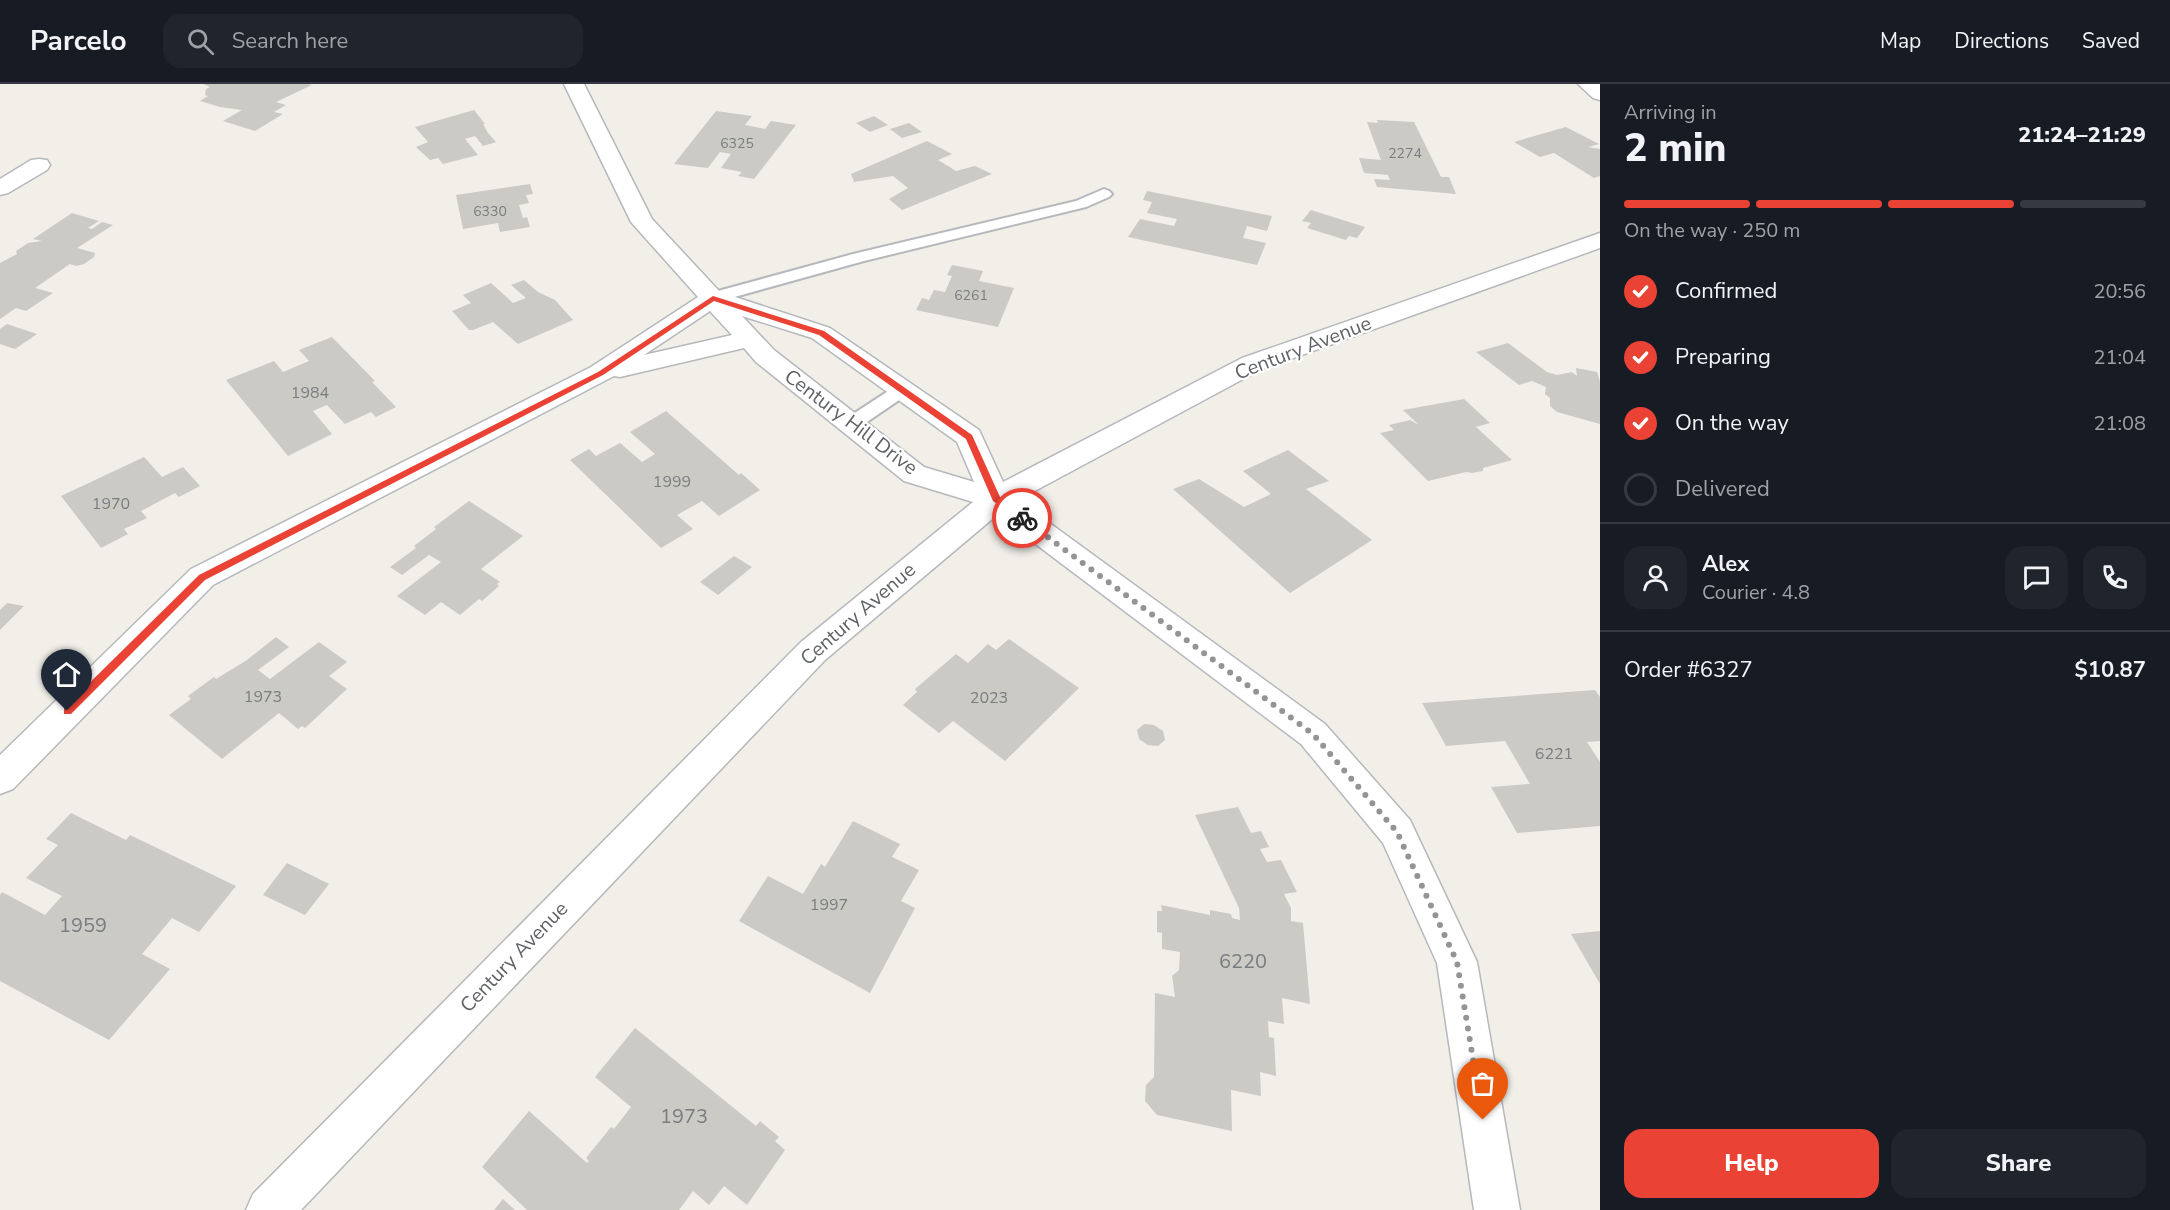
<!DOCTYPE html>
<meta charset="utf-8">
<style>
:root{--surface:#171b24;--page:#20242c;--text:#f1f3f6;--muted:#9ea1a6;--line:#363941;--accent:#ea4335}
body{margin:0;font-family:"Nunito Sans",sans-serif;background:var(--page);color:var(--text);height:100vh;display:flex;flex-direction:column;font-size:22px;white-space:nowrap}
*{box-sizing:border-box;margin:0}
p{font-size:20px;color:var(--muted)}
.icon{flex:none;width:33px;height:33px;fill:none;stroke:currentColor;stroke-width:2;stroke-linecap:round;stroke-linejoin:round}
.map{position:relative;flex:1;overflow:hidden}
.drawer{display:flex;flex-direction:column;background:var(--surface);width:570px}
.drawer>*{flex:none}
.pin{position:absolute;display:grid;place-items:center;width:51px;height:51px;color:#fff;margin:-62px -26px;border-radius:50% 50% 50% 0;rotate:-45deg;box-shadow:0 0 6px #0007}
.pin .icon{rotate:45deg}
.courier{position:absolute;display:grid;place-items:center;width:60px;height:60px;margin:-30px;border:4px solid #ea4335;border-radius:50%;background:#fff;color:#222;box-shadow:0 2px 8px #0007}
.headline em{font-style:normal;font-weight:800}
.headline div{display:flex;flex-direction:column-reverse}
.headline{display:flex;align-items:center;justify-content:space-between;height:102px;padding:0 24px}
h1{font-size:39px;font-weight:800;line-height:45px}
.bar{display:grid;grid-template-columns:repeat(4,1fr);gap:9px 6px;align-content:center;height:72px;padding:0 24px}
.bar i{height:8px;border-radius:4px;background:var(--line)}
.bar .selected{background:var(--accent)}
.bar p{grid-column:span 4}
.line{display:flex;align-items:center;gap:15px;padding:0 24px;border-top:2px solid var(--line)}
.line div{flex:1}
.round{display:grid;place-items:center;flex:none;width:63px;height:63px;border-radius:18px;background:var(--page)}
ol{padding:0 24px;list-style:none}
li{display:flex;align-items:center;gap:18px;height:66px}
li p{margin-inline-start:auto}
li .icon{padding:6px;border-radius:50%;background:var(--accent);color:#fff;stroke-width:4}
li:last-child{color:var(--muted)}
li i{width:33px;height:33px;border:3px solid var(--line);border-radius:50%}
.primary-button{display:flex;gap:12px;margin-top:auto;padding:12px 24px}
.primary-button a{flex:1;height:69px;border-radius:18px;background:var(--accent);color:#fff;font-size:24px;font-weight:800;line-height:69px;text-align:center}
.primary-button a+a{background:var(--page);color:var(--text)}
header{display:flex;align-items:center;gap:36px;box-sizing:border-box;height:84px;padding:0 30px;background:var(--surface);border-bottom:2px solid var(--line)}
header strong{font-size:28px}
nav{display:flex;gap:33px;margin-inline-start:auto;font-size:21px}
.search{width:420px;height:54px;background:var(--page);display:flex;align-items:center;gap:15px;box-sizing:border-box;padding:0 21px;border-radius:18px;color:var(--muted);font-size:22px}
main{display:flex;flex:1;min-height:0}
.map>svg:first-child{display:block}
</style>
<header>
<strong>Parcelo</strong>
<div class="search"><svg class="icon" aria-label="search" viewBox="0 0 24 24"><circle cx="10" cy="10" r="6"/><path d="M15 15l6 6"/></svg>Search here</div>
<nav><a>Map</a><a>Directions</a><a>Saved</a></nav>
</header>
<main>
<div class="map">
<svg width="1600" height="1126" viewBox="0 0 1600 1126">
<rect width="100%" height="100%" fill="#f1efe8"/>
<g fill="#cccac5">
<polygon points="203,0 308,0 312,1 276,18 286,21 274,28 283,30 255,47 223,37 242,26 220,23 200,17 208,12 205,11 206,5 210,3"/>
<polygon points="474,26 485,40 483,40 488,49 496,58 483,62 475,52 465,55 478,71 443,80 438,74 430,76 416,63 428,58 415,43"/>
<polygon points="716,27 752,32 745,41 765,45 771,37 796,41 754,95 738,92 742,88 721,84 731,70 720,68 708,84 674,80"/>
<polygon points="874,32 888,41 870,48 856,39"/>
<polygon points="1377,36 1414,38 1441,93 1449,93 1456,110 1377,103 1374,95 1390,96 1388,91 1364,89 1359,74 1381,76 1367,38 1378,39"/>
<polygon points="909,39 922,48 902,54 890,45"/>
<polygon points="1566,43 1599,60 1588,63 1600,65 1600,92 1594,94 1554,69 1540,73 1514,58"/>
<polygon points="927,57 952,70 938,76 956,87 975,82 992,90 902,126 889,115 908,104 893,92 854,98 851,90"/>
<polygon points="530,100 533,110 526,111 529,119 519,121 523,134 527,133 530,143 500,148 498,139 463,145 456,111"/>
<polygon points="1147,107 1272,132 1267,147 1247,142 1243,154 1266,159 1257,181 1128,153 1140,135 1174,142 1177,135 1147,129 1152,118 1143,116"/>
<polygon points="1311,126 1365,143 1357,154 1349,152 1346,156 1307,144 1311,139 1302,137"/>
<polygon points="72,129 99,137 88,144 92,145 102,138 113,141 77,164 95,169 94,173 84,180 76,182 70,180 35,204 53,209 26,227 16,224 0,235 0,179 17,170 16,167 28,159 42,157 33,155"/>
<polygon points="952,181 983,187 979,197 1014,204 998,243 916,226 922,214 929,216 934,206 945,208 952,192 947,191"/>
<polygon points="524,196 538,208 555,216 573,236 518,260 493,238 473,246 469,246 452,227 471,219 463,211 491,199 513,219 526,214 511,201"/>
<polygon points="7,240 37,250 15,265 0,260 0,245"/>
<polygon points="332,253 375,297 372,298 396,323 376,333 371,328 345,340 327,321 313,327 332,350 288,372 226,296 274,277 283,288 309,277 299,266"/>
<polygon points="1508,259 1547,288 1557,291 1572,288 1577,292 1576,284 1597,288 1600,298 1600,340 1557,328 1550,322 1550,314 1545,310 1546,303 1532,297 1519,301 1476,268"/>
<polygon points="1464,315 1490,339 1476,343 1512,376 1483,384 1483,387 1472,389 1466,388 1428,397 1380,349 1394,346 1389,341 1410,336 1419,341 1403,326"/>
<polygon points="666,327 739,391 741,389 760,406 719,432 702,417 677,431 693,445 661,464 570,376 589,365 596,372 620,359 642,378 655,370 630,348"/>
<polygon points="1288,366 1329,397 1306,405 1372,456 1290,509 1173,405 1199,395 1244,423 1271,410 1243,387"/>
<polygon points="144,373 162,393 183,383 200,402 179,413 175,409 141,427 147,434 124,445 128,450 101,464 61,412"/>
<polygon points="469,417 523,452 481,485 500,498 497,500 499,502 482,517 479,515 460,531 441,518 425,531 397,512 441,478 429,471 402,491 390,483 416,464 414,462 436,445 434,443"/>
<polygon points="734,472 752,483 718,511 700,498"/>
<polygon points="7,519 24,522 0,546 0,526"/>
<polygon points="276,553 289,563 258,586 270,595 319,558 347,578 329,592 347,605 305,644 302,642 298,645 279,629 222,675 169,631 191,615 188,612 214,593 216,595 247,576"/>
<polygon points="1009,555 1079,604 1005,677 953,637 939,649 903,621 917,608 915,605 956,570 968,579 988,560 996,566"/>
<polygon points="1595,606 1600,613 1600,657 1587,658 1600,678 1600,742 1517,749 1491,703 1530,700 1505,657 1446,662 1422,619"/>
<polygon points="1144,640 1154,641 1163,647 1165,656 1158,662 1148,661 1139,655 1137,646"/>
<polygon points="1238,723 1251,749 1261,747 1269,763 1260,765 1267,778 1281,776 1297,808 1284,810 1291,824 1291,837 1303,839 1310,920 1282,914 1284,940 1268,937 1269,953 1274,954 1276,992 1260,988 1261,1012 1231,1006 1232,1047 1157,1031 1145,1017 1146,1001 1154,993 1155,909 1175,913 1172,892 1179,886 1180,868 1162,865 1162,849 1157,848 1157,827 1162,827 1161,821 1210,831 1210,826 1231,830 1232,834 1240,836 1239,824 1195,731"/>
<polygon points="71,729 126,756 130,751 236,802 199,848 172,834 142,870 170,885 109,956 0,897 0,811 2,808 45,831 62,812 26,794 58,761 46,755"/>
<polygon points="853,737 900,760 892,773 919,786 901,817 915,824 870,909 739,837 768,792 803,810 821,780 825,783"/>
<polygon points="287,779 329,800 305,831 263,811"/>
<polygon points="1600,847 1600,900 1571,850"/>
<polygon points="635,944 756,1042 760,1037 779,1053 775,1057 785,1066 747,1121 724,1102 709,1121 693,1107 679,1126 527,1126 482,1083 529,1027 587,1079 589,1077 586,1074 611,1043 614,1045 631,1023 595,993"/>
<polygon points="503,1115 515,1126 494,1126"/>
</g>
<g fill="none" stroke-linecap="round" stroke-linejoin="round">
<g stroke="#b5b8bc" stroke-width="4">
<g id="service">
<polygon points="1104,105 1109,107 1112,110 1109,113 1086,123 864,177 713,219 705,214 707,210 853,170 1076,117"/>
<polygon points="902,300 908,302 911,306 908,310 858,344 851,346 844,344 842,340 844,336 896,302"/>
</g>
</g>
<g stroke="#b5b8bc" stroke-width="3">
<g id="minor">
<path d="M564,0H584L652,135L720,208L830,244L979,346L1003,398L1242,274L1600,149V164L1260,286L1018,416L1325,640L1410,736L1477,878L1520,1126H1474L1437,879L1383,759L1301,660L997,431L825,576L301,1126H246L253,1110L801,558L973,418L904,397L756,278L744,264L620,293L614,292L213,501L13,705L0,710V671L191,485L591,283L698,213L631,138ZM710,227L732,251L644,271ZM742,232L812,254L957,358L974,398L924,383L774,266Z"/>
<polygon points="1578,0 1600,0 1600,16 1593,14"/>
<polygon points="39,75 47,76 50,81 47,86 8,109 0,111 0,95 31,76"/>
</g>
</g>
<use href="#service" fill="#fff" fill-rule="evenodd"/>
<use href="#minor" fill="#fff" fill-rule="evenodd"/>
</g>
<polygon fill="#ea4335" points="713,212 824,247 972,351 1000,413 1025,432 1025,436 1019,436 993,417 966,355 819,251 714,217 603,291 205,496 71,630 64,630 64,624 199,491 598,288"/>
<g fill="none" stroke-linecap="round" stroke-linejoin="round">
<polyline stroke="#929495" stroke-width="6" stroke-dasharray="0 10.8" points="1022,434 1313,650 1397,748 1457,878 1483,1036"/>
</g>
<g text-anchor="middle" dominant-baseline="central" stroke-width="4.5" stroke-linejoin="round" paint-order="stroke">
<g font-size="14" fill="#7a7d7f">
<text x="737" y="59">6325</text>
<text x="1405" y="69">2274</text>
<text x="490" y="127">6330</text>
<text x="971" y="211">6261</text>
</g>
<g font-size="16" fill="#7a7d7f">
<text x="310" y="309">1984</text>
<text x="672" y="398">1999</text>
<text x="111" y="420">1970</text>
<text x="263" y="613">1973</text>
<text x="989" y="614">2023</text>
<text x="1554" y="670">6221</text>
<text x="829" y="821">1997</text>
</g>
<g font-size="20" fill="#5f6368" stroke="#fff">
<text transform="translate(1303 264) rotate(-21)">Century Avenue</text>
<text transform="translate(851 338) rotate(37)">Century Hill Drive</text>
<text transform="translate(858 530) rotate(-41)">Century Avenue</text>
<text transform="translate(514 873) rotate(-46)">Century Avenue</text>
</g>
<g font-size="20" fill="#7a7d7f">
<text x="83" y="841">1959</text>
<text x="1243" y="877">6220</text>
<text x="684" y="1032">1973</text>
</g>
</g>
</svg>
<div class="pin" style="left:1483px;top:1036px;background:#ea580c"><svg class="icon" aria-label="bag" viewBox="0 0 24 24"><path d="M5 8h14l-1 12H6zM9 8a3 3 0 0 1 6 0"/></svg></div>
<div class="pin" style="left:67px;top:627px;background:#1f2937"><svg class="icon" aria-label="home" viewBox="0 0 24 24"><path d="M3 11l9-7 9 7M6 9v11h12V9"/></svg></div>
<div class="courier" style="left:1022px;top:434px"><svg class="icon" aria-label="bike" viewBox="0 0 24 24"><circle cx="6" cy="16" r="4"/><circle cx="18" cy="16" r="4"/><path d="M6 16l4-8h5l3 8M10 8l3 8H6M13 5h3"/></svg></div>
</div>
<section class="drawer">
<div class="headline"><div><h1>2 min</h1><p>Arriving in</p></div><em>21:24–21:29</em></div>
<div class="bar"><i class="selected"></i><i class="selected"></i><i class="selected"></i><i></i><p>On the way · 250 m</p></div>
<ol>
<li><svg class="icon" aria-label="check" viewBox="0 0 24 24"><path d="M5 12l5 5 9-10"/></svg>Confirmed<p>20:56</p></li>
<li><svg class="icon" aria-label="check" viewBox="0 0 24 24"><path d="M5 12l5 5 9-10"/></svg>Preparing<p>21:04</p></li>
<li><svg class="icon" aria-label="check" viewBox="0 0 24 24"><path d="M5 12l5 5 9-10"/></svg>On the way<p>21:08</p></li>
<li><i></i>Delivered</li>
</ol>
<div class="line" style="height:108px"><a class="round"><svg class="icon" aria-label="person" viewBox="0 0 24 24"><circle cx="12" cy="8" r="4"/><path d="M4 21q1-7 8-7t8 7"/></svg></a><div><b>Alex</b><p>Courier · 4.8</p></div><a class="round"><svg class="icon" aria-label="chat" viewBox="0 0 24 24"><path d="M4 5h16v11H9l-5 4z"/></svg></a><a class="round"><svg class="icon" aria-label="phone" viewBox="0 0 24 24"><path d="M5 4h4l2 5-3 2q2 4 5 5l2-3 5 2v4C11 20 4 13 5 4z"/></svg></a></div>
<div class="line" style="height:78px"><div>Order #6327</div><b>$10.87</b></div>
<div class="primary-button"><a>Help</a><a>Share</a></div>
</section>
</main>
